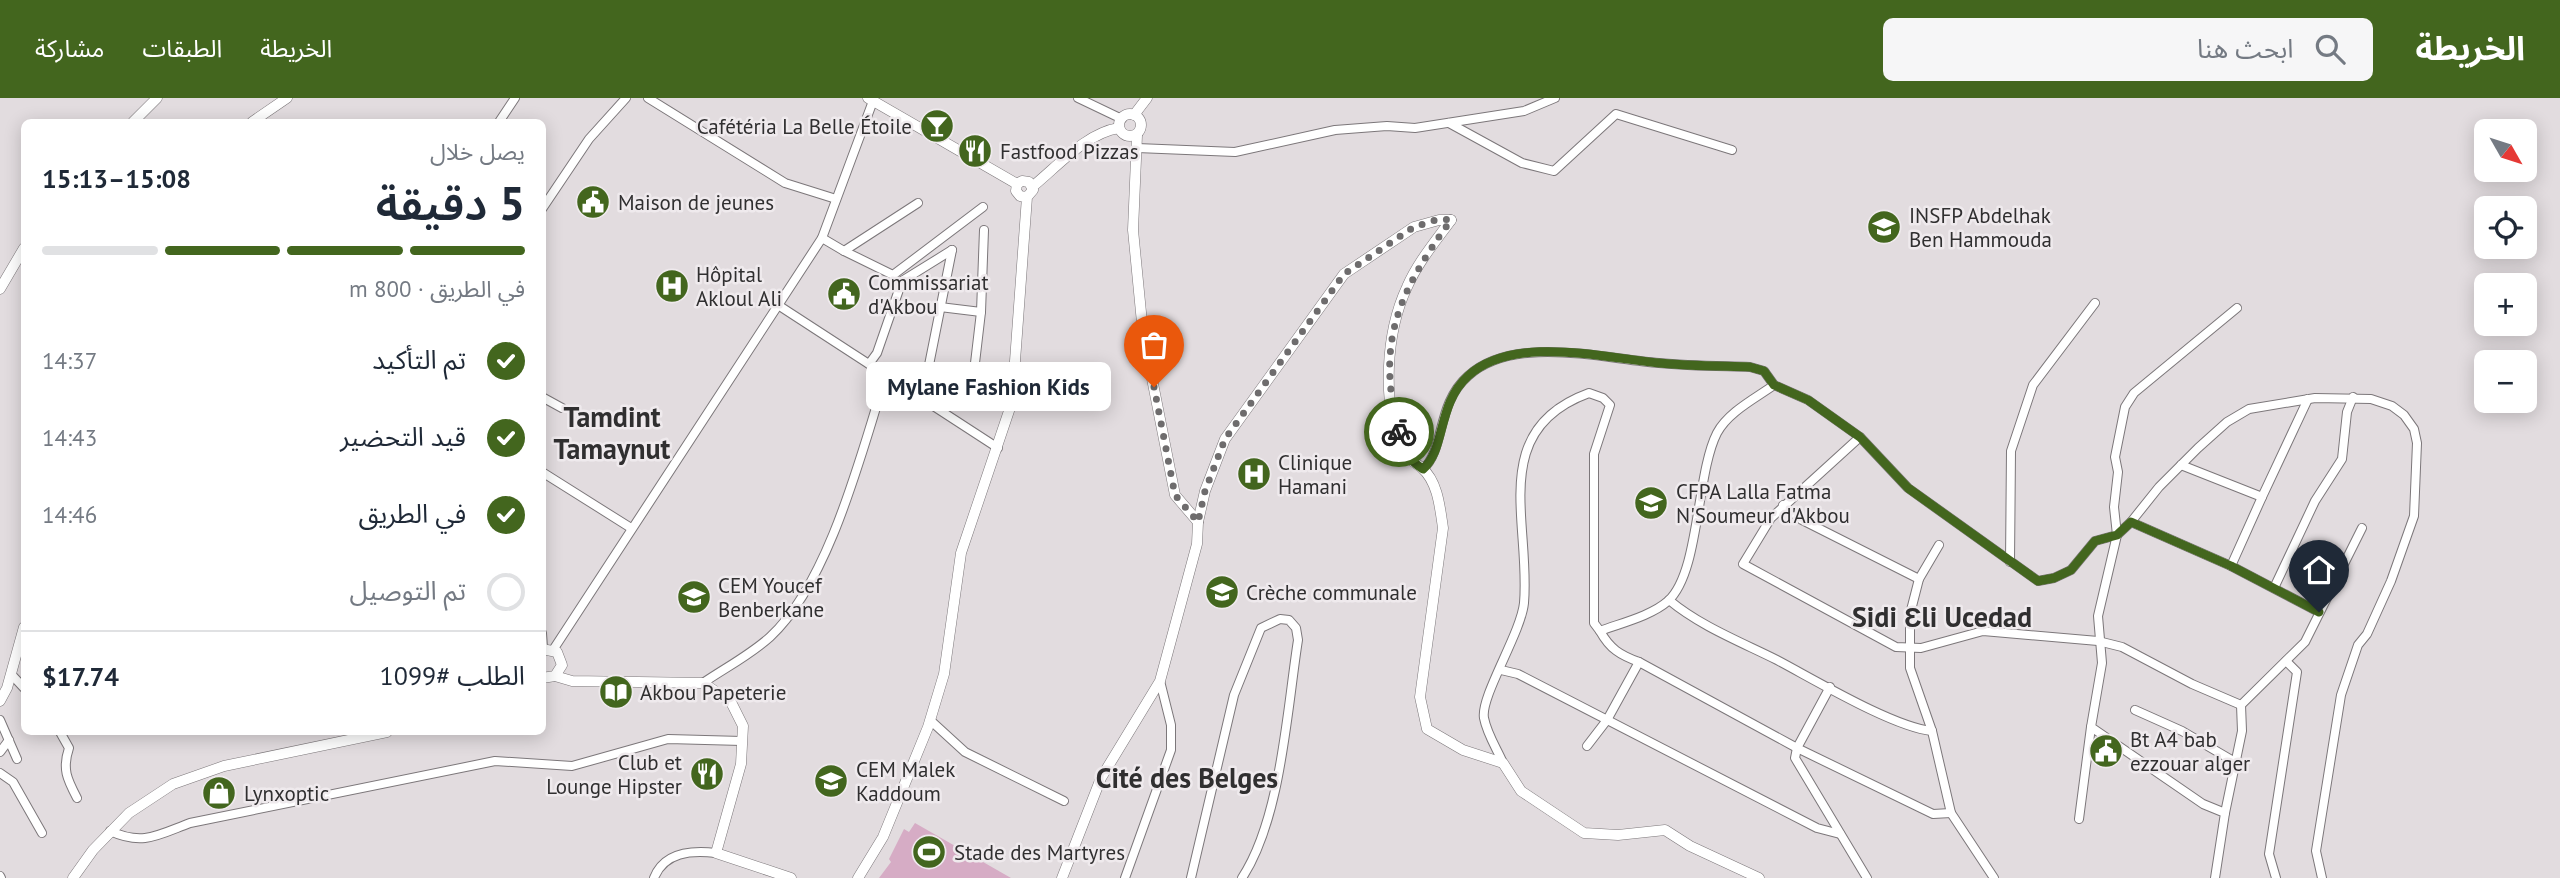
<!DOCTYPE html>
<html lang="ar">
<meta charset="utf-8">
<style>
:root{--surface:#fff;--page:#f6f6f7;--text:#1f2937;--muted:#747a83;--line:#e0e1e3;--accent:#43661e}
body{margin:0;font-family:"PT Sans","Noto Sans Arabic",sans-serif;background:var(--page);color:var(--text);direction:rtl;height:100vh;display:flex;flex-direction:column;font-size:26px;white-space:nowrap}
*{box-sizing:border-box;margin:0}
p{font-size:23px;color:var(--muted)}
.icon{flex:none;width:38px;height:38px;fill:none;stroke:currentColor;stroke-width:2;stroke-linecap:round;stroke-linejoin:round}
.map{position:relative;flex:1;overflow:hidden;direction:ltr}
.details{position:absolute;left:21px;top:21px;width:525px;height:616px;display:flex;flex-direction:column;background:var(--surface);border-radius:10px;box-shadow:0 4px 18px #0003;direction:rtl}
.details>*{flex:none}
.needle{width:46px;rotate:129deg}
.controls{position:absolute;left:2474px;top:21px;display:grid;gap:14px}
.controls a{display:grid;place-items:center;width:63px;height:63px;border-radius:10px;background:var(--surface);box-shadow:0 4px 18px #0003;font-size:35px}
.pin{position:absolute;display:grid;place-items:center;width:60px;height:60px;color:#fff;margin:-72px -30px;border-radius:50% 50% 50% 0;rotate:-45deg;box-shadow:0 0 7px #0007}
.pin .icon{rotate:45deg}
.courier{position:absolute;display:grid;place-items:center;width:70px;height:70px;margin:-35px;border:5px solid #43661e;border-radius:50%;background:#fff;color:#222;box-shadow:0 2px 9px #0007}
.bubble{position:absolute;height:49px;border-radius:10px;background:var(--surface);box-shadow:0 4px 18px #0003;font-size:23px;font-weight:600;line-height:49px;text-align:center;direction:rtl}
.headline em{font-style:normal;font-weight:600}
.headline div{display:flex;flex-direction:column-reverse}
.headline{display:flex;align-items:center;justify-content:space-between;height:119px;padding:0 21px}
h1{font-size:46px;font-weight:600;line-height:52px}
.bar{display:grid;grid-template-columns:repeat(4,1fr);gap:10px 7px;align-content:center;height:84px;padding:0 21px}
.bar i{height:9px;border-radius:5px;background:var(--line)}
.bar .active{background:var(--accent)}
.bar p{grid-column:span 4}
.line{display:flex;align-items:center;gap:18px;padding:0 21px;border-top:2px solid var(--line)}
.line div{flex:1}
ol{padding:0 21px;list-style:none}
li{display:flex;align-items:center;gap:21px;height:77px}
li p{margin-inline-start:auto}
li .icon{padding:7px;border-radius:50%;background:var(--accent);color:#fff;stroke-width:4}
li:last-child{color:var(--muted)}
li i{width:38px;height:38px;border:4px solid var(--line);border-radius:50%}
header{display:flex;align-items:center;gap:42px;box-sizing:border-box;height:98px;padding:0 35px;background:var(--accent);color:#fff}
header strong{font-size:33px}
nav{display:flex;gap:38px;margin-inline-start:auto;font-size:24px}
.search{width:490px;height:63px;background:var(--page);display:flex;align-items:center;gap:18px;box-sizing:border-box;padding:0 24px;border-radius:10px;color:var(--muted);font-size:26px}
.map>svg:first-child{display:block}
</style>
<header>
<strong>الخريطة</strong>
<div class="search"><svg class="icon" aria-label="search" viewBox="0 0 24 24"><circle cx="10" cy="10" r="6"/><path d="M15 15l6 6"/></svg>ابحث هنا</div>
<nav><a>الخريطة</a><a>الطبقات</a><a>مشاركة</a></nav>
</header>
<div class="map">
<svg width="2560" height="780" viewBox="0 0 2560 780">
<rect width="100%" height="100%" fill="#e2dcdf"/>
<polygon fill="#d6acc5" points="915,725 1011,780 879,780 891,764 889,761 904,731 909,734"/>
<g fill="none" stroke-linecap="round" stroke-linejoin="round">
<g stroke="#7c777a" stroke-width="10">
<g id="minor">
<polyline points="648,0 785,85 836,101"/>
<polyline points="1078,0 1122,21"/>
<polyline points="499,24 515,0"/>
<polyline points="1449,25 1522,65 1554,73 1616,16 1732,52"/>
<polyline points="1137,50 1235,54 1335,32 1387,28 1415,30 1524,13 1555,0"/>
<polyline points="542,111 589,41 626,0"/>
<polyline points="822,140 844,153 918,105"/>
<polyline points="844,153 893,177 983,109"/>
<polyline points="778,207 998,350"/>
<polyline points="940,209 981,214"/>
<polyline points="869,266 877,255 902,183 952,152"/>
<polyline points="973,282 981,214 984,132"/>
<polyline points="542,299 562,310"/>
<polyline points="919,299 925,287 952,152"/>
<polyline points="1860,339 1771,420 1743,466 1896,549 1921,550 1983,533 2098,543 2122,549 2192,586 2241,607"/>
<polyline points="2181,367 2262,399 2308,301"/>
<path d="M1423,371C1445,352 1436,306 1468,278C1514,236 1604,261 1659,265C1690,268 1720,268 1750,269L1764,273L1774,287L1808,302L1860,339L1908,390L2038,483L2054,480L2071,472L2095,443L2117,437L2098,518L2102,565L2091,629L2203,706L2225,715L2215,780"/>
<polyline points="542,374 631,430"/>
<polyline points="1783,407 1802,422 1919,481"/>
<polyline points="2131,424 2159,389 2198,350 2227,324 2249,311 2315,300 2371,301 2392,308 2404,317 2414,331 2417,345 2414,418 2391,483 2367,536 2358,547 2341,597 2316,753 2322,780"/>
<polyline points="2117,437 2114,409 2118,374 2115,359 2125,309 2134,295 2237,210"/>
<polyline points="2117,437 2131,424 2231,468 2319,514"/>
<polyline points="1939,447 1919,481 1910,516 1910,570 1932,633 1951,715 1994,780"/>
<polyline points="2010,464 2011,353 2033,287 2095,205"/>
<polyline points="2231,468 2262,399"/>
<polyline points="2274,490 2315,403 2342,361 2347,314 2353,299"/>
<path d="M1669,502C1700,528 1741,544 1777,562C1815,582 1893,629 1932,633"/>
<path d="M1600,533C1610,551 1620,557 1639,564L1797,650L1933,716L1951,715"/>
<polyline points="542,535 543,550"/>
<polyline points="553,552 822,140 873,3"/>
<polyline points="1501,572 1518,576 1817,730 1840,736"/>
<polyline points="11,576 24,590"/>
<path d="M703,585C725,570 750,557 770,539C829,485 862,353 886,277"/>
<polyline points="1830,589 1797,650 1795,660 1867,780"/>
<polyline points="2135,612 2182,633 2235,664"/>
<polyline points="0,622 17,661"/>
<polyline points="930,622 965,654 1064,703"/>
<path d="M60,634L69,650C62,671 67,681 77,700"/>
<polyline points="1587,648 1607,622 1639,564"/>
<polyline points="0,654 9,642"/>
<path d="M1503,665C1497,651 1487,636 1484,620C1480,599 1521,535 1524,505C1531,425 1487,332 1589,295L1603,300L1610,307L1594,356V525L1600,533C1621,525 1651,518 1668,503C1700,474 1696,376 1717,335C1728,314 1756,300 1774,287"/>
<polyline points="0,675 13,684 42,735"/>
<polyline points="2225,715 2242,633 2241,607 2305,544 2362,430"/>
<polyline points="2079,721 2091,629"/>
<path d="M110,733C143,748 158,737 190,725L495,663L572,668L668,641L742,643"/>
<polyline points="0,778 1,780"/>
<path d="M654,780C664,754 691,752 716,755"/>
<polyline points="1125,780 1171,652 1171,627 1160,583"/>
<path d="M1191,780L1234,597L1261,530L1280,521L1289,522L1296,530L1298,542C1287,612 1281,721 1242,780"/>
<polyline points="2276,780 2269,756 2297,574 2286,563"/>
</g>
</g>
<g stroke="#7c777a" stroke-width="11">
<g id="tertiary">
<polyline points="868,0 1017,86"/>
<circle cx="1130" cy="27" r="11"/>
<polyline points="1134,17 1147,0"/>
<polyline points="133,24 157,0"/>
<polyline points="252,24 287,0"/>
<path d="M1032,89C1058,68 1086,35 1119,30"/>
<path d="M1451,122C1435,144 1418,164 1407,189C1386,234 1381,306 1403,352C1408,361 1414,364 1422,370C1438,384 1440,410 1443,430L1420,599L1427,631L1463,652L1503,665L1521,693L1584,735L1618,737L1665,732L1690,748L1759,780"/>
<polyline points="0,191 24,150"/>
<polyline points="1198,424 1205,393 1225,341 1344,176 1414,129 1439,122 1451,122"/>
<polyline points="542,551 557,554 562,567 555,578 542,580"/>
<polyline points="555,578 572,583 703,585 731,604 743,628 741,666 716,755 791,780"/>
<polyline points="0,603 7,590 24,529"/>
<polyline points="73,780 93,752 129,715 173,686 224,668 387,634"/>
<polyline points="858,780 883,739 928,629 944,576 961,455 1012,304 1027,99 1033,92 1029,84 1022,83 1017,86 1016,93 1020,98 1027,99"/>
<polyline points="1062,780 1101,680 1160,583 1197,446 1198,424 1175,397 1143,235 1133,132 1137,37"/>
</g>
</g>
<use href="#minor" stroke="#fff" stroke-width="8"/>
<use href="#tertiary" stroke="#fff" stroke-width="10"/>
</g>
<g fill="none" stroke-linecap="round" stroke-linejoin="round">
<path stroke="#6e6c6d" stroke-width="7" stroke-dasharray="0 12.6" d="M1154,289L1175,397L1198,424L1205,393L1225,341L1344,176L1414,129L1439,121L1451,122C1399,194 1375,244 1399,334"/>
<path stroke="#43661e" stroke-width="9" d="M1399,334C1403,351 1408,362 1423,371C1446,351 1437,306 1468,278C1514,236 1604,260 1659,265C1689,268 1720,268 1750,269L1764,273L1774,287L1808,302L1860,339L1908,390L2038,483L2054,480L2071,472L2095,443L2117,437L2131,424L2231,468L2319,514"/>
</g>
<defs>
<g id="bar-disc" transform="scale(1.75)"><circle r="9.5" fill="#43661e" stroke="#efeaed"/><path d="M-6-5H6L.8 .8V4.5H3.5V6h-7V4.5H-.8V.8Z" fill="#fff"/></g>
<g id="restaurant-disc" transform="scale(1.75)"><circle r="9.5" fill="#43661e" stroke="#efeaed"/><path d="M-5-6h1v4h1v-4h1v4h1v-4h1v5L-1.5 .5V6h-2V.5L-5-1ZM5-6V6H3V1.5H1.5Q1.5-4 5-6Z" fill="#fff"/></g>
<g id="civic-disc" transform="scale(1.75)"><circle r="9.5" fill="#43661e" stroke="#efeaed"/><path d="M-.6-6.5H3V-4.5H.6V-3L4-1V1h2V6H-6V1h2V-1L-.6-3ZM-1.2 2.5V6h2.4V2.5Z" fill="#fff"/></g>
<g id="university-disc" transform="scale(1.75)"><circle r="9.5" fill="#43661e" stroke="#efeaed"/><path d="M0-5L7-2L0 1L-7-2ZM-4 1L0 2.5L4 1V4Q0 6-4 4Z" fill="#fff"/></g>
<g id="hospital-disc" transform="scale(1.75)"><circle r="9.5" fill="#43661e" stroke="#efeaed"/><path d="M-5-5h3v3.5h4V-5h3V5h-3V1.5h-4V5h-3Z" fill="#fff"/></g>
<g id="school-disc" transform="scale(1.75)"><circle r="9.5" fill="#43661e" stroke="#efeaed"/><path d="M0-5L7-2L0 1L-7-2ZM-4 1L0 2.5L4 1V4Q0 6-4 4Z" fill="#fff"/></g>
<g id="library-disc" transform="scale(1.75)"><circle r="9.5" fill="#43661e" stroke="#efeaed"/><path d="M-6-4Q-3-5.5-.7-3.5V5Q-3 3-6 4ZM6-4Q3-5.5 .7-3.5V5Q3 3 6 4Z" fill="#fff"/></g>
<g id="shop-disc" transform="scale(1.75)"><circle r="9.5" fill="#43661e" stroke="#efeaed"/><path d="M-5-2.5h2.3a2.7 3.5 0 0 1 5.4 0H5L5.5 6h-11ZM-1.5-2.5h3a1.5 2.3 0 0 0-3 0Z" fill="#fff"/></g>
<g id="stadium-disc" transform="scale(1.75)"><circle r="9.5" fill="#43661e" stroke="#efeaed"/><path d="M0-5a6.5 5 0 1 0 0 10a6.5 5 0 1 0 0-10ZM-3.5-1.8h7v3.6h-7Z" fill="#fff"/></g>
</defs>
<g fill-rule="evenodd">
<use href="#bar-disc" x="937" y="28"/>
<use href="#restaurant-disc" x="975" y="53"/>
<use href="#civic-disc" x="593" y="104"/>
<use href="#university-disc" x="1884" y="129"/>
<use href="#hospital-disc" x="672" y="188"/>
<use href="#civic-disc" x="844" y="196"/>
<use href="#hospital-disc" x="1254" y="376"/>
<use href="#university-disc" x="1651" y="405"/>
<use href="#school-disc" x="1222" y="494"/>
<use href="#school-disc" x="694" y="499"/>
<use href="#library-disc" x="616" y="594"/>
<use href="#civic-disc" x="2106" y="653"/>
<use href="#restaurant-disc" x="707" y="676"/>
<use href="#school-disc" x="831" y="683"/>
<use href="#shop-disc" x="219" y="695"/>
<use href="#stadium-disc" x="929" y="754"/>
</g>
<g text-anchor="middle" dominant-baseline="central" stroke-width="5" stroke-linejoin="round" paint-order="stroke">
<g font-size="21" fill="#302f30" stroke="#efeaed" text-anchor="start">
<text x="912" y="28" text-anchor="end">Cafétéria La Belle Étoile</text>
<text x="1000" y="53">Fastfood Pizzas</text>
<text x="618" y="104">Maison de jeunes</text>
<text x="1909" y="117">INSFP Abdelhak<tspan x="1909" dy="24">Ben Hammouda</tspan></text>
<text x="696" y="176">Hôpital<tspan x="696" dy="24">Akloul Ali</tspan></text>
<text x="868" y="184">Commissariat<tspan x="868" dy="24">d'Akbou</tspan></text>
<text x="1278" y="364">Clinique<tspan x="1278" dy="24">Hamani</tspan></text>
<text x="1676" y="393">CFPA Lalla Fatma<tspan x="1676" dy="24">N'Soumeur d'Akbou</tspan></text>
<text x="718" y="487">CEM Youcef<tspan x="718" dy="24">Benberkane</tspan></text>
<text x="1246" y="494">Crèche communale</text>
<text x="640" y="594">Akbou Papeterie</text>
<text x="2130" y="641">Bt A4 bab<tspan x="2130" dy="24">ezzouar alger</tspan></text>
<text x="682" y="664" text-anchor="end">Club et<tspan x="682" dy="24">Lounge Hipster</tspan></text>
<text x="856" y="671">CEM Malek<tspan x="856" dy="24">Kaddoum</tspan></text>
<text x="244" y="695">Lynxoptic</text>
<text x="954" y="754">Stade des Martyres</text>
</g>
<g font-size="28" font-weight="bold" fill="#302f30" stroke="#efeaed">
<text x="612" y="318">Tamdint<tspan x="612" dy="32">Tamaynut</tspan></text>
<text x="1942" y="518">Sidi Ɛli Ucedad</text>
<text x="1187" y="679">Cité des Belges</text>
</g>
</g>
</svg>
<div class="controls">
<a><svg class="needle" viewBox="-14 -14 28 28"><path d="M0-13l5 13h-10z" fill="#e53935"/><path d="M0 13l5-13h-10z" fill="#747a83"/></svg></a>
<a><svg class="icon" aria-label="locate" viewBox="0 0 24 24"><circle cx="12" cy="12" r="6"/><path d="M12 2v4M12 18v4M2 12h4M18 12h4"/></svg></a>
<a>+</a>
<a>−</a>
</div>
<div class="pin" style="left:1154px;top:289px;background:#ea580c"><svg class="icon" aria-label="bag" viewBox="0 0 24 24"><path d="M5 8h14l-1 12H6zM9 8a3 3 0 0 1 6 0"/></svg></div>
<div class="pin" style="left:2319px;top:514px;background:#1f2937"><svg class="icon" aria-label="home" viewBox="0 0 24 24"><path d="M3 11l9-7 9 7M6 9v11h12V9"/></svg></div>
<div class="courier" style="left:1399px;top:334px"><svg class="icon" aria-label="bike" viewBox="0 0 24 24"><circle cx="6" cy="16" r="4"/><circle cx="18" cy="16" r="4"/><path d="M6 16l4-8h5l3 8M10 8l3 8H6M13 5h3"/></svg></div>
<div class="bubble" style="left:866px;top:264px;width:245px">Mylane Fashion Kids</div>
<section class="details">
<div class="headline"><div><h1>5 دقيقة</h1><p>يصل خلال</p></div><em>15:08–15:13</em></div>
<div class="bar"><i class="active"></i><i class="active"></i><i class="active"></i><i></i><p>في الطريق · 800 m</p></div>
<ol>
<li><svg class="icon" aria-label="check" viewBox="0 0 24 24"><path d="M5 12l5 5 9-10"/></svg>تم التأكيد<p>14:37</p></li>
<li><svg class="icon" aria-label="check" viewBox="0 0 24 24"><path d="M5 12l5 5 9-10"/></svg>قيد التحضير<p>14:43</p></li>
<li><svg class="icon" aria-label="check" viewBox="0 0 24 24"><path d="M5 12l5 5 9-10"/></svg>في الطريق<p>14:46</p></li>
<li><i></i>تم التوصيل</li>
</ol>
<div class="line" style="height:91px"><div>الطلب #1099</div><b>$17.74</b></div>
</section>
</div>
